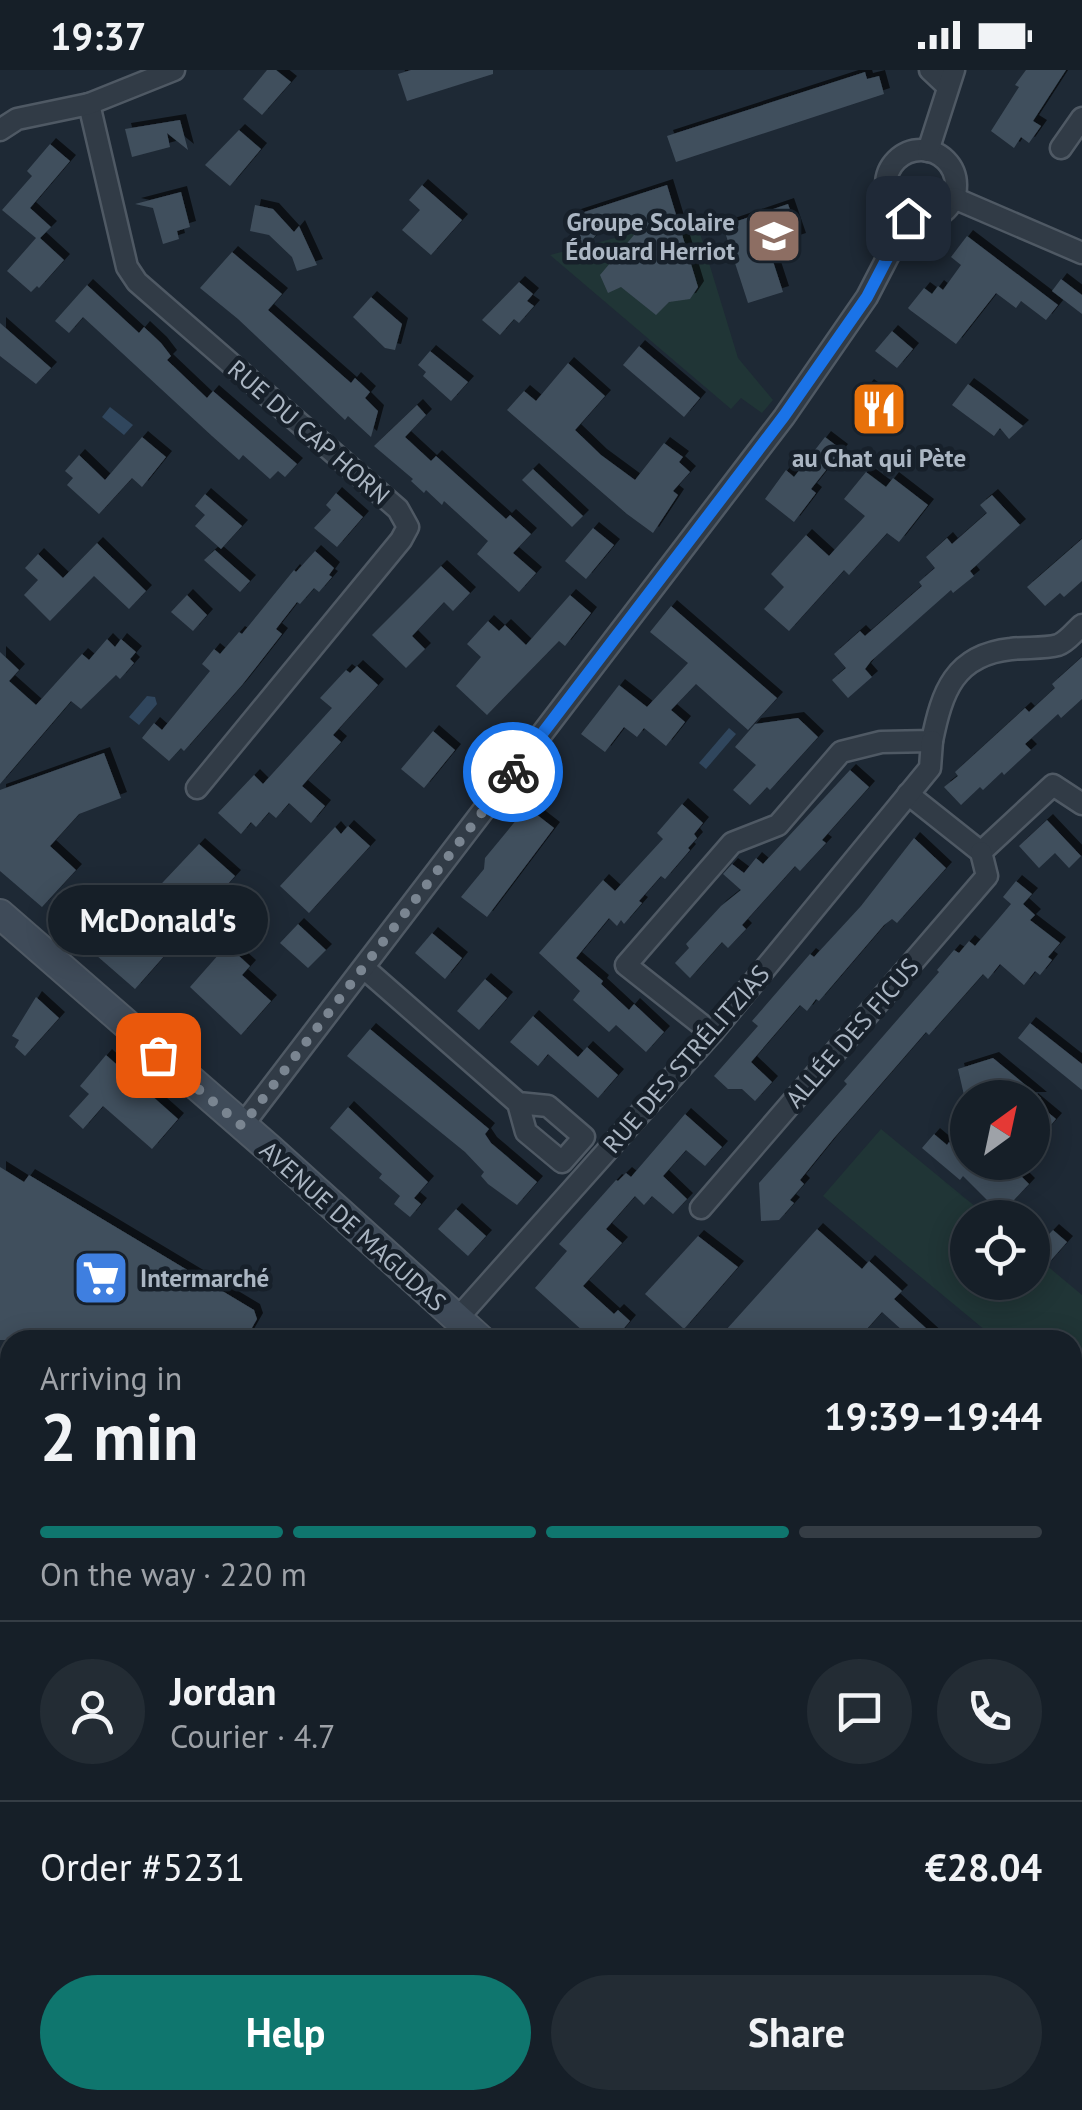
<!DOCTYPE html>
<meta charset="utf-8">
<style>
:root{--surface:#161f28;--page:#232c34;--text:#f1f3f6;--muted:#9ea2a8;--line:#353d45;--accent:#0f766e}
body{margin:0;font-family:"PT Sans",sans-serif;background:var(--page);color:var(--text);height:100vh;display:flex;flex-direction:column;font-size:38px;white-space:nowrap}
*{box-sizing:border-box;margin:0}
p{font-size:32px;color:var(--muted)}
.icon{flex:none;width:55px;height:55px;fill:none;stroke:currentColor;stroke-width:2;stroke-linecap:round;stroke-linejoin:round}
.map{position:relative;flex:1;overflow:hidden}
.panel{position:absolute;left:0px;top:1260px;width:1082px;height:780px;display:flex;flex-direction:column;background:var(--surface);border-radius:30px 30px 0 0;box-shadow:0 5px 25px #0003,0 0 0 2px var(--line)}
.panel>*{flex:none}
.needle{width:65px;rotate:33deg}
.fabs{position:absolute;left:950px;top:1010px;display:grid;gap:20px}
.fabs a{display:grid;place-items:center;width:100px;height:100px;border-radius:50%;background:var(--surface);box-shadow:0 5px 25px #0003,0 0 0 2px var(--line);font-size:50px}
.pin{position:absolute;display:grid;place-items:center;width:85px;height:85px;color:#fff;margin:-42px;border-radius:20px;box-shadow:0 5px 15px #0006}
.courier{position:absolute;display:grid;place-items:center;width:100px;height:100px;margin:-50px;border:8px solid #1a73e8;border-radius:50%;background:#fff;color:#222;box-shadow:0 2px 12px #0007}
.bubble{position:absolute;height:70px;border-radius:35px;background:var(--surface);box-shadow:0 5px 25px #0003,0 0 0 2px var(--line);font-size:32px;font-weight:700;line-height:70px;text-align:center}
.head em{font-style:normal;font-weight:700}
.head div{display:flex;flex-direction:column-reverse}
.head{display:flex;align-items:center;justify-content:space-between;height:170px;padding:0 40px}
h1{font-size:65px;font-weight:700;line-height:75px}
.bar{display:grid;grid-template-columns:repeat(4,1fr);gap:15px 10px;align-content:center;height:120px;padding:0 40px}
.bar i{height:12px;border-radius:8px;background:var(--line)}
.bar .selected{background:var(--accent)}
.bar p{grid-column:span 4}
.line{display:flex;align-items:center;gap:25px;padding:0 40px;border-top:2px solid var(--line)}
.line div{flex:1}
.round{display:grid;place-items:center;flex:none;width:105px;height:105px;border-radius:52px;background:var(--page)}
.button{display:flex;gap:20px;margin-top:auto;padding:20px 40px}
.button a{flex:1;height:115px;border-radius:60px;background:var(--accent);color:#fff;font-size:40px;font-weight:700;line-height:115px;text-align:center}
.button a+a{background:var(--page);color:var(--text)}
.status{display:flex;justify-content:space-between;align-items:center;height:70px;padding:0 50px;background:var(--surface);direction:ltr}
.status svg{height:28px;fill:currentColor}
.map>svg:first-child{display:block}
</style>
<div class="status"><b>19:37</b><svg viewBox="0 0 49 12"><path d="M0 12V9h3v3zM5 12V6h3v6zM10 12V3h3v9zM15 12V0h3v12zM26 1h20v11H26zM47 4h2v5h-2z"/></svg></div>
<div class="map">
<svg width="1082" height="2040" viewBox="0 0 1082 2040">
<defs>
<filter id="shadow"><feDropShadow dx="6" dy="-6" stdDeviation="0" flood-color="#0009"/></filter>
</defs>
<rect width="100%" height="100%" fill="#1e2935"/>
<g fill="#203536">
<polygon points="695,147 738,288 773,330 762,343 741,328 731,339 550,185"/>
<polygon points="881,1059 988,1147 968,1148 968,1212 1032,1212 1033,1184 1082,1225 1082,1341 1073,1333 1072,1270 997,1270 823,1126"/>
<polygon points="0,1683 10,1690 10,1828 0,1844"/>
<polygon points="1073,1783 1082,1789 1082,1899 1073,1914"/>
<polygon points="726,2030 819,2030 813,2040 727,2040 722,2037"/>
</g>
<g fill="#30465d">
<polygon points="110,337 133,355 124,365 102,347"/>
<polygon points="147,626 155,627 157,634 139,655 129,647"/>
<polygon points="729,658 736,664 706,699 699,693"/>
</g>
<g fill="#414f5d" filter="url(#shadow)">
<polygon points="267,0 276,0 291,12 262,45 243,29"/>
<polygon points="411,0 493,0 493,4 407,31 398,4"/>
<polygon points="1026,0 1066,0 1033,51 1041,56 1029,73 1021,67 1014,78 991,61 1019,17 1015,15"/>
<polygon points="865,2 867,9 879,6 884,24 676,92 667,66"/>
<polygon points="180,50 188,80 167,63 170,77 132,87 125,59"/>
<polygon points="239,60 261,79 230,116 205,95"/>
<polygon points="50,74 70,91 30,138 51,157 40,168 64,190 39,218 37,216 31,222 7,201 36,168 2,140 32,106 27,101"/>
<polygon points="422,115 462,150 431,185 402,160 420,140 409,130"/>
<polygon points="667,115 698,217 690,229 669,232 656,245 621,217 608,223 600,205 634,165 612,147 583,180 572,146"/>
<polygon points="181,122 190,157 177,161 179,169 163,174 153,138 135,134"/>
<polygon points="788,134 800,169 769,179 783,222 748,233 723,156"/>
<polygon points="255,135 273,139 294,162 299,156 317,195 297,201 292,187 269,165 250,161"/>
<polygon points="967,166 1058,235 1046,250 1021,231 1016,238 996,223 956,274 910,240 908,238 924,218 932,224 938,216 943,220 961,195 951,187"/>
<polygon points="232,182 282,224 268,240 351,313 355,308 370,322 365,328 378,341 371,367 348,346 345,350 238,249 200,218"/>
<polygon points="1061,209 1082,225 1082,244 1052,221"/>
<polygon points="519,212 533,224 527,231 534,236 519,253 514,249 500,265 482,250"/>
<polygon points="87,215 139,263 144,257 161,273 171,286 167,290 207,328 213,321 297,394 285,407 278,401 270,409 243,385 239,390 212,366 83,247 69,263 55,251"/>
<polygon points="371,227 402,254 395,280 385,278 353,247"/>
<polygon points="0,253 51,298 36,314 0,286"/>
<polygon points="892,261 913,279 897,298 875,281"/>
<polygon points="639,276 700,328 684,347 623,295"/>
<polygon points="430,281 468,312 451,331 423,306 426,302 418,295"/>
<polygon points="568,293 605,326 575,360 601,385 635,410 664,373 683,387 679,392 690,402 673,421 678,425 653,463 627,444 507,340 524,321 536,331"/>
<polygon points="968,314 979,322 1023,356 1009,369 1000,358 994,366 952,335"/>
<polygon points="868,315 888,330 872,350 852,335"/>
<polygon points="417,335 426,345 405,367 431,391 436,386 506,449 510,445 531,464 513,483 536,503 519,522 477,484 488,471 444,431 442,435 426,420 424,423 411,411 413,409 374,376"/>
<polygon points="142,367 166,387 142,417 132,408 99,444 67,415 73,408 65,401 79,385 105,410"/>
<polygon points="825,367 842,380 811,419 816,423 794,452 765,429 786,400 794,407"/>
<polygon points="533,399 583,446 572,457 522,410"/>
<polygon points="866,402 886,417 893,408 928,435 899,472 887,463 849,505 844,500 789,561 764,539 784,517 771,504 806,465 829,486 865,446 844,429"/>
<polygon points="336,423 363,447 337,477 314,458 331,440 326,435"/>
<polygon points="205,424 242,456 221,479 195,456 205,445 195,436"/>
<polygon points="992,425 1020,455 970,501 974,506 953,523 951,520 871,591 865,599 872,607 848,628 832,610 846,598 834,584 860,561 865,566 922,516 919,512 935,498 926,487 947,468 952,474 987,443 980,435"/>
<polygon points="593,458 614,475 586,509 565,491"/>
<polygon points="1082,469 1082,511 1064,527 1060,523 1045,536 1027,517"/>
<polygon points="97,473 146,521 129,539 94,506 50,551 24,525 38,510 25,498 38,484 63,508"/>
<polygon points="215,480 250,511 240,522 204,490"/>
<polygon points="315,481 334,498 329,505 332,507 319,522 314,518 300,534 297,532 276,559 282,564 242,615 184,681 181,678 169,691 142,668 154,653 162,660 210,601 202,594 214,579 220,584 239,562 242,564 294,500 296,502"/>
<polygon points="441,496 470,523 453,541 444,532 412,566 425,579 406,598 372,565"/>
<polygon points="187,525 207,545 193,561 171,542"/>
<polygon points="570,525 591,543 565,576 559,571 487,645 456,616 481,587 467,574 488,551 499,561 505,555 526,575"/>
<polygon points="671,536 777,628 748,660 696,614 671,640 685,652 666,676 644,658 637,667 624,657 605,682 581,664 619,615 647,637 688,593 650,562"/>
<polygon points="107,569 115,577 121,569 136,582 130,589 134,593 120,609 116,605 81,639 71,631 0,714 0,582 19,600 9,611 36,635 82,584 89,590"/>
<polygon points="1082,587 1082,629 1061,648 1058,644 1025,674 1031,680 1004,705 1002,702 983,720 980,717 961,735 944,717 958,706 955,702 1025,638 1029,642 1055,618 1052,614"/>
<polygon points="357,596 378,615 333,665 341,672 302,716 325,736 311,753 289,733 276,748 269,742 256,757 251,752 241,764 218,743 254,705 263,714 332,638 320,628 346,600 350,603"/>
<polygon points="798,648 818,667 770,720 767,717 750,735 733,720 756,695 735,677 755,654"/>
<polygon points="433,661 455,680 424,718 401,699"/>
<polygon points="104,683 121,728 79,744 50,776 76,800 42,837 0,801 0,720"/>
<polygon points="850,700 869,717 822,770 826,773 800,801 795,796 742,855 746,859 728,878 722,872 690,908 675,893 689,878 686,874 721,836 741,820 723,804 732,794 744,803 756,788 763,794"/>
<polygon points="682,734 703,753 694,764 697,768 688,778 690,780 665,809 661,806 639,831 642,833 624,854 621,850 617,856 609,848 576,888 603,911 601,914 629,940 634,934 664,962 646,982 616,955 609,962 573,930 580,921 539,883 603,810 615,821 663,769 657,763"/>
<polygon points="527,737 554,758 487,847 461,827 484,799 485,788"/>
<polygon points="1047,750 1081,786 1069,798 1055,783 1039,798 1019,776"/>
<polygon points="348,756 370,776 309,843 280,816 335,757 341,764"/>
<polygon points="914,768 946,798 897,853 892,849 884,855 819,931 816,929 807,941 800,935 751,992 772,1012 755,1031 742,1019 728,1019 714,1006 758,956 752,951 810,884 814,887 861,836"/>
<polygon points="199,774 235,806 135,919 73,865 106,827 130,847"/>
<polygon points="1016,811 1032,824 1023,834 1035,845 1030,850 1060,873 1048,887 1052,890 1040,905 1035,901 1024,915 1000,894 988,909 983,904 929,965 926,962 834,1068 800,1110 804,1114 790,1130 794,1133 779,1150 761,1151 759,1113 847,1014 844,1011 939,902 937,900 954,880 959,883 969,871 975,876 1000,847 1011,834 1003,827"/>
<polygon points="298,854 326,880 308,898 280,873"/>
<polygon points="432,863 462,888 445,909 415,883"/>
<polygon points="227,875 250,896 242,905 271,931 241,965 190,917"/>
<polygon points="485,909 507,928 479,960 457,941"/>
<polygon points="36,927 59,948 25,986 15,977 19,970 12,966"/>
<polygon points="533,946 578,987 587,977 618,1005 598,1028 548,984 538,996 510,972"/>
<polygon points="1030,953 1082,994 1082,1020 1018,968"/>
<polygon points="370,959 489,1059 485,1064 491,1073 537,1112 517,1135 488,1114 481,1106 484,1102 465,1082 347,986"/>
<polygon points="106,985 178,1049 152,1079 103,1036 83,1059 69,1046 89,1024 80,1016"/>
<polygon points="993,988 1041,1028 988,1028 980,1021 964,1025 958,999"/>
<polygon points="1032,1029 1056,1049 1032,1077"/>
<polygon points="348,1037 428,1112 414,1128 421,1134 410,1147 394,1134 400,1126 379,1108 382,1104 330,1058"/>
<polygon points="685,1044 722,1077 705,1096 686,1080 663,1106 687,1129 673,1144 652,1126 644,1135 635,1126 606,1159 622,1173 583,1216 614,1244 618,1240 630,1251 614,1270 593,1270 535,1218 567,1181 559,1174 616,1110 618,1111 626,1103 631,1107"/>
<polygon points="934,1064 947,1075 949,1072 968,1088 968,1092 973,1092 992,1108 1007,1092 1029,1114 1001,1144 963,1106 960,1110 922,1078"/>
<polygon points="0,1097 24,1112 29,1105 254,1240 257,1249 245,1270 0,1270"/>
<polygon points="456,1139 486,1166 468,1186 438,1159"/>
<polygon points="817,1159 862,1199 869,1191 902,1221 894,1229 939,1270 913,1270 882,1242 857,1270 717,1270"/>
<polygon points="1053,1160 1067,1172 1046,1196 1032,1182"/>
<polygon points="698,1166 738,1197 684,1259 645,1224"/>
</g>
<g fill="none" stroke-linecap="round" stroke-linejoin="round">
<g stroke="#4f5964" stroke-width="25">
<g id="street">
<polyline points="930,0 947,16"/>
<polyline points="89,34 127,197 137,212 398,439 408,457 401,470 197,718"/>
<polyline points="0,60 17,49 89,34 174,0"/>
<polyline points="1061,78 1082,48"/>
<circle cx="921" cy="115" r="35"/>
<polyline points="928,81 954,0"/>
<polyline points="954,128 1082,183"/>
<polyline points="908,724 981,782 1053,715 1082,734"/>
<polyline points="364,898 518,1033 548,1036 584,1067 562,1092 526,1062 518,1033"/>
<path d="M712,963L626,895L732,773L778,755L841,682L881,672L932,671C942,622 954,585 1011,579C1026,577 1044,579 1058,575C1067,572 1075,561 1082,555"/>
<polyline points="242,1056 784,347 867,227 908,148"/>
<polyline points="701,1138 987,806 981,782"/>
<polyline points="457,1249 712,963 930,698 932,671"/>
<polyline points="0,1396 0,1401"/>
<polyline points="1072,1443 1082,1431"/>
<polyline points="0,2035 7,2040"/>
<polyline points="558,2040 564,2030"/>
</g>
</g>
<g stroke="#4f5964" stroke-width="32">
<g id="secondary">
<polyline points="0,844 271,1080 481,1270"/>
<polyline points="1072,1751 1082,1757"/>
<polyline points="0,1938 10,1948"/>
<polyline points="55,2030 64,2040"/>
<polyline points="104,2031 121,2040"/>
</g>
</g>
<use href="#street" stroke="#313b46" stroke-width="20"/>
<use href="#secondary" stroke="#3f4b59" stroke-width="28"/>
</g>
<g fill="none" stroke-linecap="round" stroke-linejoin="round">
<polyline stroke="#7a8591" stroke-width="10" stroke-dasharray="0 18" points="158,985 242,1056 513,702"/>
<polyline stroke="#1a73e8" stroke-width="12" points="513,702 784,346 867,227 908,148"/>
</g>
<defs>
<g id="school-square" transform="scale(2.875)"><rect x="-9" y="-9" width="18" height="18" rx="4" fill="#8d6e63" stroke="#17202a"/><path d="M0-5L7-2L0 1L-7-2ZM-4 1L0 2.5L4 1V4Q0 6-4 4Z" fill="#fff"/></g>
<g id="restaurant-square" transform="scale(2.875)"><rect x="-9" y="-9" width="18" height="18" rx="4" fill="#e8710a" stroke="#17202a"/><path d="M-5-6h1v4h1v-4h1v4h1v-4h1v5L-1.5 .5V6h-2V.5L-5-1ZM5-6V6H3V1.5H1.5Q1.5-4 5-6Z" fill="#fff"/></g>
<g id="supermarket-square" transform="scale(2.875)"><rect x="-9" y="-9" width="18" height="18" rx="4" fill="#3f7fe0" stroke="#17202a"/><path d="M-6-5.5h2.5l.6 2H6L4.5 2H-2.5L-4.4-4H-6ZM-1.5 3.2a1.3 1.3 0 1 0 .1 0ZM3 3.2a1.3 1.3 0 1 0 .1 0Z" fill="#fff"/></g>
</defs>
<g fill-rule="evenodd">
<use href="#school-square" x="774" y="166"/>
<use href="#restaurant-square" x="879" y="339"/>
<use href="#supermarket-square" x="101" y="1208"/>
</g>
<g text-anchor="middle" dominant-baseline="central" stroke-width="9" stroke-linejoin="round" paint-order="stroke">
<g font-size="25" font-weight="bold" fill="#abb6c3" stroke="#17202a" text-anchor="end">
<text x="735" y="152">Groupe Scolaire<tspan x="735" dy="29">Édouard Herriot</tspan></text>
<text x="879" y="388" text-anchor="middle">au Chat qui Pète</text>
<text x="140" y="1208" text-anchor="start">Intermarché</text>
</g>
<g font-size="25" fill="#abb6c3" stroke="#17202a">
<text transform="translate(309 362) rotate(41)">RUE DU CAP HORN</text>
<text transform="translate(852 963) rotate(-49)">ALLÉE DES FICUS</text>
<text transform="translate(686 989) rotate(-49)">RUE DES STRÉLITZIAS</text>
<text transform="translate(353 1156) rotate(42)">AVENUE DE MAGUDAS</text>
</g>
</g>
</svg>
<div class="fabs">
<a><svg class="needle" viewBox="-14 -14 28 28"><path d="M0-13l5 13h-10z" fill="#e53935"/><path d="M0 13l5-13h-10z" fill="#9ea2a8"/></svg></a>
<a><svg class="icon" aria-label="locate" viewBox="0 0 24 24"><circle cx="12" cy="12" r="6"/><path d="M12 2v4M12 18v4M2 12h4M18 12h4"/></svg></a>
</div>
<div class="pin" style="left:158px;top:985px;background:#ea580c"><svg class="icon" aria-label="bag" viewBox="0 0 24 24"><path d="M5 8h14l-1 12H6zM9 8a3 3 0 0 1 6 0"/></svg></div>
<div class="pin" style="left:908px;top:148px;background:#1f2937"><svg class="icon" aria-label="home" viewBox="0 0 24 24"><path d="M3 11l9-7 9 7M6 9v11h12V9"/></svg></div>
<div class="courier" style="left:513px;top:702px"><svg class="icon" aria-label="bike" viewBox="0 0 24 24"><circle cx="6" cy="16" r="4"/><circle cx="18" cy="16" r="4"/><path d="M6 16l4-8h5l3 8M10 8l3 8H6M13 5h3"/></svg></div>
<div class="bubble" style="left:48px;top:815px;width:220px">McDonald's</div>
<section class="panel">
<div class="head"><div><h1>2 min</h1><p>Arriving in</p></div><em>19:39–19:44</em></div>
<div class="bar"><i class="selected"></i><i class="selected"></i><i class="selected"></i><i></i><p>On the way · 220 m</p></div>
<div class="line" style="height:180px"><a class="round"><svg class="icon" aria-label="person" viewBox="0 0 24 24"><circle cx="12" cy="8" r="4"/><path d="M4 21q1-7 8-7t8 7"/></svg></a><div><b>Jordan</b><p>Courier · 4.7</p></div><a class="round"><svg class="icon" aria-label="chat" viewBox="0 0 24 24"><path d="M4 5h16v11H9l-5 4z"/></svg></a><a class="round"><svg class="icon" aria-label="phone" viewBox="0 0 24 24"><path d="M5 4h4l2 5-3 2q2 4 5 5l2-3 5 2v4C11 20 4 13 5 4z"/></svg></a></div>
<div class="line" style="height:130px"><div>Order #5231</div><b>€28.04</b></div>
<div class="button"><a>Help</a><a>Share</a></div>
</section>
</div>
